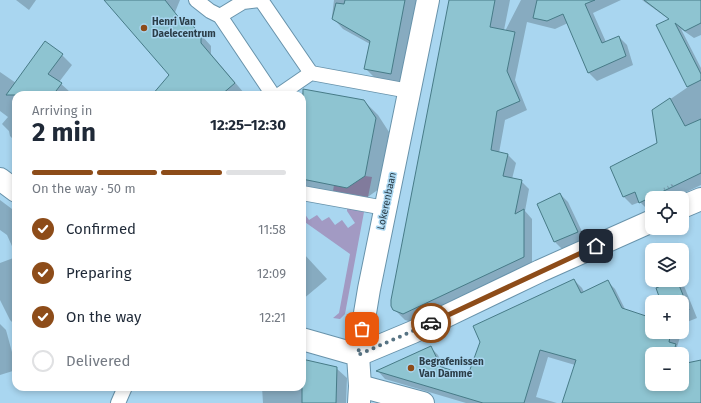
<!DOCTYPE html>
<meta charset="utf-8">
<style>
:root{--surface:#fff;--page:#f2f2f3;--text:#1f2937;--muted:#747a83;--line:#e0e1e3;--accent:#8d4c19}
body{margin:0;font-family:"Fira Sans",sans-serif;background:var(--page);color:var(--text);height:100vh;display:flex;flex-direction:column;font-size:15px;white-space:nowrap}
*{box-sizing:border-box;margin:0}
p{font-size:13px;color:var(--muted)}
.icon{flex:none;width:22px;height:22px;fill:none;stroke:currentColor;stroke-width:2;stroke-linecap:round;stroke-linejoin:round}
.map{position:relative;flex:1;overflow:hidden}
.drawer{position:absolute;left:12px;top:91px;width:294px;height:300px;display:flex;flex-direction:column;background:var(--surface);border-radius:12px;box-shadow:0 2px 6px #0003}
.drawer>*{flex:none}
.controls{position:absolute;left:645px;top:191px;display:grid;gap:8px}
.controls a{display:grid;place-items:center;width:44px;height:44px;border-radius:8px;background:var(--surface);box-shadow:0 2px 6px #0003;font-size:20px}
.pin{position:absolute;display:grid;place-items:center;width:34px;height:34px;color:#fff;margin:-17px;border-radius:8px;box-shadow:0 2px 6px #0006}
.courier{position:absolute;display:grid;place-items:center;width:40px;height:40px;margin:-20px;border:3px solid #8d4c19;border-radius:50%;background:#fff;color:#222;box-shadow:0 1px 5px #0007}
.overview em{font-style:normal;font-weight:700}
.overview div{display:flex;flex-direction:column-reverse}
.overview{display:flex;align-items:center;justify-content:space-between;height:68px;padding:0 20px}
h1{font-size:26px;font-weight:700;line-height:30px}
.bar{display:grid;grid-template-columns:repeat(4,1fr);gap:6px 4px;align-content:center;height:48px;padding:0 20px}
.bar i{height:5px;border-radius:3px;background:var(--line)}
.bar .active{background:var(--accent)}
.bar p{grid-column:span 4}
ol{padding:0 20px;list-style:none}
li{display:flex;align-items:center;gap:12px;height:44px}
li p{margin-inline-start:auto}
li .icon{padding:4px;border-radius:50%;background:var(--accent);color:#fff;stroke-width:4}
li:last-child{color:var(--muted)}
li i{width:22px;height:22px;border:2px solid var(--line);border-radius:50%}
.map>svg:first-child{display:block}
</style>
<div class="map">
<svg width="701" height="403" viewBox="0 0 701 403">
<rect width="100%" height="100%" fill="#a9d6f0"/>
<g fill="#a29ac3">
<polygon points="365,176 372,177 368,197 333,191 334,185 347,188"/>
<polygon points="347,208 364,212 345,314 340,319 333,318 339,313 350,254 302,220 302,210 309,220 317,215 322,221 329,217 335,225 342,220 348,228 355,223 347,211"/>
</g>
<g fill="#0003">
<polygon points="16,0 36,0 29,10"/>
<polygon points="106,0 180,0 167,32 194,27 211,46 211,54 244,93 241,95 154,95 170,75"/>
<polygon points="334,0 418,0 402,84 377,80 366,69 370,44 343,29 332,17"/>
<polygon points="450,0 510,0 503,35 521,0 621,0 593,13 606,42 619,37 627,45 633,65 597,81 588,72 568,23 555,29 527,22 515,80 527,110 505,120 499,153 508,155 516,163 512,179 521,181 529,189 525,211 532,219 532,265 412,322 405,320 393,308"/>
<polygon points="642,0 701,0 701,35 694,38 681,29 701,68 701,185 674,198 652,198 652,209 648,210 640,202 632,205 624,197 612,167 658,144 653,111 688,87 657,26 670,20"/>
<polygon points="45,42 62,55 72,65 59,82 71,93 69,95 16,95 16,142 10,136 9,131 2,124 8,117 0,111 0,72 16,83"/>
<polygon points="306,91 364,101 378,115 389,132 379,189 362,201 302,190 302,95 300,95"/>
<polygon points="560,194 568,202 586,240 563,250 555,242 538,204"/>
<polygon points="0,200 16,212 16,255 7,235 0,230"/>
<polygon points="304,254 327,279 302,300 302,257"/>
<polygon points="16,257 16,326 10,320 0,300 0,263"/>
<polygon points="574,280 582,288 584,292 607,281 615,289 626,311 652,319 652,332 679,332 681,334 677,347 683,353 682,357 682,354 652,354 652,384 682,384 682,365 701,361 701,403 564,403 575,365 548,357 536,397 557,403 466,403 385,379 378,371 430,347 438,355 445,370 468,376"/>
<polygon points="668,280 682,281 697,318 682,324 682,302 662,302 664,286"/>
<polygon points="0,324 6,330 16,367 16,370 0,375"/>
<polygon points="302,360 336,368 347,378 346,403 263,403 262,387 302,387"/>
</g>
<g fill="#8ec4d1" stroke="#477b87">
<polygon points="104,0 165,0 180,19 184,16 201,35 201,43 235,83 221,95 152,95 169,75"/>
<polygon points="345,0 405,0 391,74 364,69 370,41 332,19 336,3 344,4"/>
<polygon points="449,0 495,0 490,27 515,32 507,71 520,101 497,111 491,150 508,154 503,176 522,180 515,214 524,209 524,257 403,314 393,310 391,306 391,300"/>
<polygon points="537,0 595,0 585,4 602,43 619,36 626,56 588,73 563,14 547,21 533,18"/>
<polygon points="644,0 701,0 701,23 685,31 675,23 701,74 701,80 687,87 656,25 669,19"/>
<polygon points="45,41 63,54 48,74 62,83 53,95 6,95"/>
<polygon points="303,89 364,100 376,118 365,176 347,188 302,179"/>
<polygon points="670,98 685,126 701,119 701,173 639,203 635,192 623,197 610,167 657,143 652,110"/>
<polygon points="560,193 578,232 554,242 537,204"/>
<polygon points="574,279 581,293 608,280 622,308 652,318 652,332 671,332 669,342 676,344 673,354 652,354 652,384 682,384 682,364 701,360 701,403 562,403 576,360 540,350 524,403 483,403 376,371 431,346 441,367 468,375 480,342 473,326"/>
<polygon points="667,280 677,280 689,310 682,312 682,302 661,302 656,288 663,285"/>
<polygon points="302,359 337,367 336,403 302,403"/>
</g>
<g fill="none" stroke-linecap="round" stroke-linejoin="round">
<g stroke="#6893ab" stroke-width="16">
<g id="service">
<polyline points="196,0 210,11 220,16 273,95"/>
<polyline points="261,0 311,73"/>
<polyline points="220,16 243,2 259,0"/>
<polyline points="279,95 311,73 409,91"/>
<polyline points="302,193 385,208"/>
<polyline points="118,403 125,387"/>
</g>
</g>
<g stroke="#6893ab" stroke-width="24">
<g id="minor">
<polyline points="0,179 16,191"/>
<polyline points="302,339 358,355 360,386 359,403"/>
<polyline points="360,386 423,403"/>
</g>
</g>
<g stroke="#6893ab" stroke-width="24">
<g id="tertiary">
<polyline points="682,207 701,199"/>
<polyline points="358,355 369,289 428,0"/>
<polyline points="358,355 413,332 540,271 652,221"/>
</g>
</g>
<polyline stroke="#7698ac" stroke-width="2.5" stroke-dasharray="1 3" stroke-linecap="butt" points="664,189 672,185 671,183"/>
<use href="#service" stroke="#fff" stroke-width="14"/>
<use href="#minor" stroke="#fff" stroke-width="22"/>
<use href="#tertiary" stroke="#fff" stroke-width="22"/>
</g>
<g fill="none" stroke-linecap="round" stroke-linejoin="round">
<polyline stroke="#577383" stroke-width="4" stroke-dasharray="0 7.2" points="362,329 358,355 431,323"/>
<polyline stroke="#8d4c19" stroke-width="5" points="431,323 596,246"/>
</g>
<g fill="#8d4c19" stroke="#a9d6f0" stroke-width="1.5">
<circle cx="144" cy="28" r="4"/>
<circle cx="411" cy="368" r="4"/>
</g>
<g text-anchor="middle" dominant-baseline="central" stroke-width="3" stroke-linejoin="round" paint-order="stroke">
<g font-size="10" font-weight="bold" fill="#2b3d48" stroke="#a9d6f0" text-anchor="start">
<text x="152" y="22">Henri Van<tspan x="152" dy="12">Daelecentrum</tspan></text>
<text x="419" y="362">Begrafenissen<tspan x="419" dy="12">Van Damme</tspan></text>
</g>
<g font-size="10" fill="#2b3d48" stroke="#a9d6f0">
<text transform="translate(387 201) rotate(-78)">Lokerenbaan</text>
</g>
</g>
</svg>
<div class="controls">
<a><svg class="icon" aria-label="locate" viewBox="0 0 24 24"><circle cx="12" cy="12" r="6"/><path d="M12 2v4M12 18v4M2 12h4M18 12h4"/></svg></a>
<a><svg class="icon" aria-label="layers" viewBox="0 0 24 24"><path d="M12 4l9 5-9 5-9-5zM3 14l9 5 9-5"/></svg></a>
<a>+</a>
<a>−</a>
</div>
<div class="pin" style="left:362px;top:329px;background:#ea580c"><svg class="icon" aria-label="bag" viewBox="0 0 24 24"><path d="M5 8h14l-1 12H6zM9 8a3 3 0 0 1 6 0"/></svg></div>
<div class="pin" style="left:596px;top:246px;background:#1f2937"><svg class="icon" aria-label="home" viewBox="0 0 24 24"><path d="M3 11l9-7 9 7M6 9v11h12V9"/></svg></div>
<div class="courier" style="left:431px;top:323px"><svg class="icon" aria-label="car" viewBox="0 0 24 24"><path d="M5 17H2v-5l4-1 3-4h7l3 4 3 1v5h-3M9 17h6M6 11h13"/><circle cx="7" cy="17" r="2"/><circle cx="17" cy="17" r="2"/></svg></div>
<section class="drawer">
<div class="overview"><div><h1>2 min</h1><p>Arriving in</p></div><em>12:25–12:30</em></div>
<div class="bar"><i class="active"></i><i class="active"></i><i class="active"></i><i></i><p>On the way · 50 m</p></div>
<ol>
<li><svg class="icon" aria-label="check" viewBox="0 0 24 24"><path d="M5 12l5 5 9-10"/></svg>Confirmed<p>11:58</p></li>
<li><svg class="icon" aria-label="check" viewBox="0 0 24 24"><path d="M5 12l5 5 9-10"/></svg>Preparing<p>12:09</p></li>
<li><svg class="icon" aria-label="check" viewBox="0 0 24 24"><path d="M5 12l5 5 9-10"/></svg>On the way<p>12:21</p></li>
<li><i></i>Delivered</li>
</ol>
</section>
</div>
